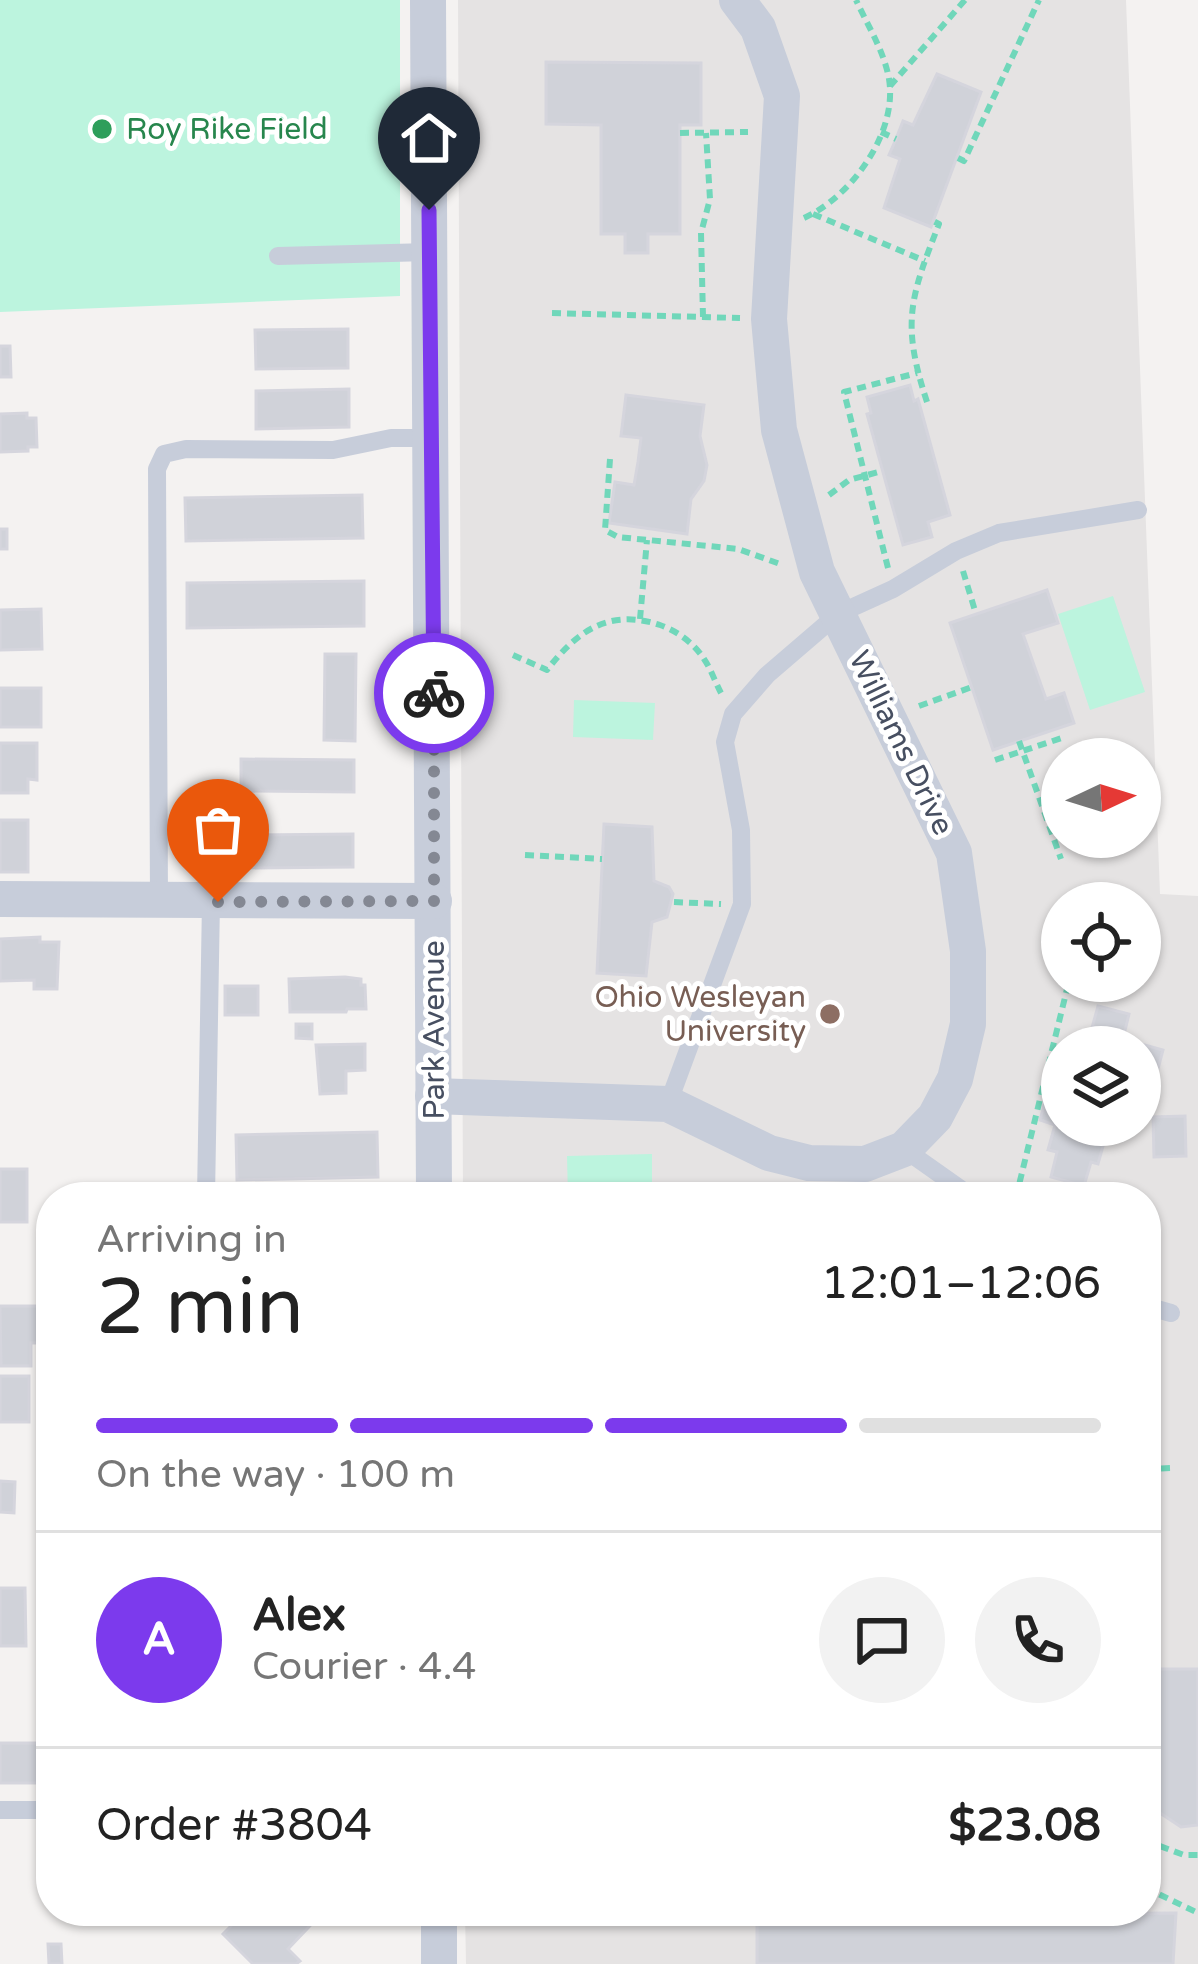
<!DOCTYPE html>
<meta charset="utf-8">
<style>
:root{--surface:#fff;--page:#f2f2f2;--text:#222;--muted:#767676;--line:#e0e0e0;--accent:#7c3aed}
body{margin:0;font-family:"Varela Round",sans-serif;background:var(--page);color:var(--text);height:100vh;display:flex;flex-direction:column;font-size:45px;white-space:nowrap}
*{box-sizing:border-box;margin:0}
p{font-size:39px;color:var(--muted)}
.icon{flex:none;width:66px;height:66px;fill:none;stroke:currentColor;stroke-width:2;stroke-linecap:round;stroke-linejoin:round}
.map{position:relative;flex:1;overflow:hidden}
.details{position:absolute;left:36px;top:1182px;width:1125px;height:744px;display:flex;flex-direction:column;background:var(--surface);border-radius:48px;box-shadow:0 3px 9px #0004}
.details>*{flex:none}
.needle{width:78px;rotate:86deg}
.controls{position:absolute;left:1041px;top:738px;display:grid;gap:24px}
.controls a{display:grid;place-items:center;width:120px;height:120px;border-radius:50%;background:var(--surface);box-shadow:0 3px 9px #0004;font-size:60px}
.pin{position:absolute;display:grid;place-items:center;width:102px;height:102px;color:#fff;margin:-123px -51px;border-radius:50% 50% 50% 0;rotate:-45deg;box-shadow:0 0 12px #0007}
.pin .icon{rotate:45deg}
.courier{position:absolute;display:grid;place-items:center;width:120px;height:120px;margin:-60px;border:9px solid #7c3aed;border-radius:50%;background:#fff;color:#222;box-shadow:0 3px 15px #0007}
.overview em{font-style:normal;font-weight:600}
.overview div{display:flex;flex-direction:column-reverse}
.overview{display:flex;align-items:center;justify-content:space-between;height:204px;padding:0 60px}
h1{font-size:78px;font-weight:600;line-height:90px}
.bar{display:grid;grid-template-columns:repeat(4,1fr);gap:18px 12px;align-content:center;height:144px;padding:0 60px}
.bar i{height:15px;border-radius:9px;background:var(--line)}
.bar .current{background:var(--accent)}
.bar p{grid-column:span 4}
.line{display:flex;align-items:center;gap:30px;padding:0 60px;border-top:3px solid var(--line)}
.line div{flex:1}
.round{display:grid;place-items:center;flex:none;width:126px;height:126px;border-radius:63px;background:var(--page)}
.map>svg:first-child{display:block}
</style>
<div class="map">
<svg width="1198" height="1964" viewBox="0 0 1198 1964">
<rect width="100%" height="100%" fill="#f4f2f1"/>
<path fill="#e5e3e3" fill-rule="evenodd" d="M458,0H1126L1160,894L1198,896V1964H466L465,1911H1146V1197H463ZM1062,759H1140V837H1062ZM1062,903H1140V981H1062ZM1062,1047H1140V1125H1062Z"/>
<g fill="#bcf4de">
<polygon points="0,0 400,0 400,296 0,312"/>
<polygon points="1113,596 1145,692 1090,710 1058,614"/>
<polygon points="574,700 655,703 653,740 573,737"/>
<polygon points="652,1154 652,1197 568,1197 567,1156"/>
</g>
<g fill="#d0d2d9" stroke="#d5d5dd" stroke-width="3">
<polygon points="546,62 701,63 701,125 680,125 680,234 648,234 648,253 625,253 625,234 601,234 601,125 546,124"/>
<polygon points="937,74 981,92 931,227 884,208 900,159 889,155 896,139 903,121 913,125"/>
<polygon points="348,329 348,368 256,369 255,330"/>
<polygon points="0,346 10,346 11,377 0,377"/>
<polygon points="910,385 914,401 918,399 950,515 928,522 932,537 903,545 867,414 871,413 867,397"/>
<polygon points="349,389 349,427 256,429 256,391"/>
<polygon points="626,395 704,405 700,436 707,465 704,481 691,499 687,534 609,523 615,482 634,485 638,462 641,438 621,436"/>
<polygon points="27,413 27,418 36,418 37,447 28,447 28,451 0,452 0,414"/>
<polygon points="362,495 363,538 186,541 185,498"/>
<rect x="0" y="529" width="7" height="20"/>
<polygon points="364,581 364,626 187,628 187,583"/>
<polygon points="1047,590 1058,623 1023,634 1046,699 1064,693 1074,723 993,750 950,623"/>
<polygon points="41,609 42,649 0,650 0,610"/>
<polygon points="325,654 356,654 355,741 324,740"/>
<rect x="0" y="688" width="41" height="39"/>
<polygon points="0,743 37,743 37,780 28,779 28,793 0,793"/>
<polygon points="241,759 354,760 354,792 241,791"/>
<rect x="0" y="820" width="28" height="52"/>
<polygon points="604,824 652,827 654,881 669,887 673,894 667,917 652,922 646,976 597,973"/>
<polygon points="353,834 353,867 240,868 240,835"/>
<polygon points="40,937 40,942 59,942 57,989 34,989 34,980 0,981 0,939"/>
<polygon points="345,977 361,979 361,985 365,985 366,1009 347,1009 346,1012 290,1012 289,979"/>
<rect x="225" y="986" width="33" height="29"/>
<polygon points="1098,1006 1129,1014 1123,1039 1163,1050 1148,1106 1140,1104 1140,1047 1076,1047 1080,1032 1090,1035"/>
<polygon points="296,1024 312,1024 312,1039 296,1038"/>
<polygon points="365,1044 365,1070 346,1071 346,1093 320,1094 316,1045"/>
<polygon points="1058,1053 1062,1054 1062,1125 1109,1125 1098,1164 1091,1162 1084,1186 1051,1177 1057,1152 1048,1150 1055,1125 1040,1120"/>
<polygon points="1185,1116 1186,1156 1154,1157 1153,1117"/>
<polygon points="377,1132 378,1177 237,1180 236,1135"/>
<rect x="0" y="1169" width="27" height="53"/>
<polygon points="0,1306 50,1306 50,1343 31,1343 31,1366 1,1366"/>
<rect x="0" y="1376" width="29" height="46"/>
<polygon points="0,1481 15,1482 14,1513 0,1512"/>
<polygon points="0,1588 25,1588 26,1646 0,1646"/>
<polygon points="1146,1669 1198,1669 1198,1825 1181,1827 1154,1809 1149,1783 1146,1783"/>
<rect x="0" y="1743" width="51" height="40"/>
<polygon points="246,1911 324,1911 288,1949 300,1961 296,1964 253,1964 223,1934"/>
<polygon points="1176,1913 1173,1964 757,1964 757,1915"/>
<polygon points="48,1944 61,1944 62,1964 49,1964"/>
</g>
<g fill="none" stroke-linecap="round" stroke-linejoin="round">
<g stroke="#70d7ba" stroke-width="6" stroke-dasharray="9 6" stroke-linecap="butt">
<polyline points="890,86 965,0"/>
<polyline points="881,132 896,139"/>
<polyline points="680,133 748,132"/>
<polyline points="958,158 964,161 1039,0"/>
<polyline points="813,214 925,261"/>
<path d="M804,218C851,197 898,133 889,79C884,51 868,26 856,0"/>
<polyline points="552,313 740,318"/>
<polyline points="703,317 701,233 710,199 706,133"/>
<path d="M927,402C901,323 910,298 939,224L933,221"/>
<polyline points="610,459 605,530 618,537 738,549 783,565"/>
<polyline points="829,495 849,480 882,471"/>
<polyline points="888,568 844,392 917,373"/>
<polyline points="963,571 976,614"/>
<polyline points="640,619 647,540"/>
<path d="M513,655L547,670C577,631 609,608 660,625C677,631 694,643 704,659C711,669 715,682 721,693"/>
<polyline points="919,706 972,687"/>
<polyline points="1019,741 1061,859"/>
<polyline points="995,760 1065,737"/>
<polyline points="525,855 602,859"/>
<polyline points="674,902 721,904"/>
<polyline points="1016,1197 1069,981"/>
<polyline points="1146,1469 1171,1468"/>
<polyline points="1146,1841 1184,1855 1198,1855"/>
<polyline points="1146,1888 1198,1913"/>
</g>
<g stroke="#c7cdda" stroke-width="18">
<polyline points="278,256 429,252"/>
<polyline points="159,900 157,469 164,454 186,449 333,450 391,438 431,438"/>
<polyline points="668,1104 742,904 741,830 725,742 733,714 767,675 838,614 893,589 956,551 999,533 1138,510"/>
<polyline points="904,1149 972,1197"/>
<polyline points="206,1197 211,901"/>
<polyline points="1146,1306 1171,1313"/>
<polyline points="0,1810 51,1810"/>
<polyline points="439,1917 540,1911"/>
</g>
<g stroke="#c7cdda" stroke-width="36">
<polyline points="428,0 434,1197"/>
<polyline points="0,899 434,901"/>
<polyline points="433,1096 668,1104 769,1153 809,1163 865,1164 904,1149 935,1117 955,1079 968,1024 968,951 954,853 817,572 779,430 769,319 782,96 758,28 737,0"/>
<polyline points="439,1964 439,1911"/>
</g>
</g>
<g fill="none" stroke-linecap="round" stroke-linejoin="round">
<polyline stroke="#848893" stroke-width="12" stroke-dasharray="0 21.6" points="218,902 434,901 434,693"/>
<polyline stroke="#7c3aed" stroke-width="15" points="429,210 434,693"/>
</g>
<circle fill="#2e9e5b" stroke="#fff" stroke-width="4.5" cx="102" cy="129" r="12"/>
<circle fill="#8d6e63" stroke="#fff" stroke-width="4.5" cx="830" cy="1014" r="12"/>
<g text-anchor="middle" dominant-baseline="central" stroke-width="10" stroke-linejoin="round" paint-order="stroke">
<g font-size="30" fill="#27864d" stroke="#fff" text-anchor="start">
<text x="126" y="129">Roy Rike Field</text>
</g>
<g font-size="30" fill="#474f61" stroke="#fff">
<text transform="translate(901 743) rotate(64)">Williams Drive</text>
<text transform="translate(434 1030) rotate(-90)">Park Avenue</text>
</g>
<g font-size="30" fill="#785e54" stroke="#fff" text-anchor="end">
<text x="806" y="997">Ohio Wesleyan<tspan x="806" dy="34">University</tspan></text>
</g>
</g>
</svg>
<div class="controls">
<a><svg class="needle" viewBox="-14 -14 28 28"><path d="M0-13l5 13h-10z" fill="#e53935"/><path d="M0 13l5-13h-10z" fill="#767676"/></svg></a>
<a><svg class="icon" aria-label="locate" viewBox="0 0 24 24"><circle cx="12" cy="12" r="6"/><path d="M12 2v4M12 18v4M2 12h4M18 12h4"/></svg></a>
<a><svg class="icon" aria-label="layers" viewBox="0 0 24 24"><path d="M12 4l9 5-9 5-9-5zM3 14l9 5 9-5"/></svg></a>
</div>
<div class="pin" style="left:218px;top:902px;background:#ea580c"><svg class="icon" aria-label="bag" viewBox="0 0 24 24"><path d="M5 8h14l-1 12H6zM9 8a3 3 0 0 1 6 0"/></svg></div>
<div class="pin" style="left:429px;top:210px;background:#1f2937"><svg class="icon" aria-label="home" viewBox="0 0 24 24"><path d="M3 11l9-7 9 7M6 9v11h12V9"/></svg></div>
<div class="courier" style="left:434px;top:693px"><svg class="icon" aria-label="bike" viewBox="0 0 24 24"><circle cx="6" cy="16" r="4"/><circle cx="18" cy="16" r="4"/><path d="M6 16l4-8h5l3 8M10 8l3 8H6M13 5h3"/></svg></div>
<section class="details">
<div class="overview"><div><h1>2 min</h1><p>Arriving in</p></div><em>12:01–12:06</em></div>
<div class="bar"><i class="current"></i><i class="current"></i><i class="current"></i><i></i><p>On the way · 100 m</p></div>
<div class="line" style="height:216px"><b class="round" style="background:var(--accent);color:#fff">A</b><div><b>Alex</b><p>Courier · 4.4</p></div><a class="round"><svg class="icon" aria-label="chat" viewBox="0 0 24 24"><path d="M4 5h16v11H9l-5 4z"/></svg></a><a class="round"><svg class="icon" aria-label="phone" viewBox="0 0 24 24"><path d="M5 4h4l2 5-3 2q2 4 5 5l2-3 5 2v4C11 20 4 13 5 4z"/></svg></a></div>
<div class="line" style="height:156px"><div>Order #3804</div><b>$23.08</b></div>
</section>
</div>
